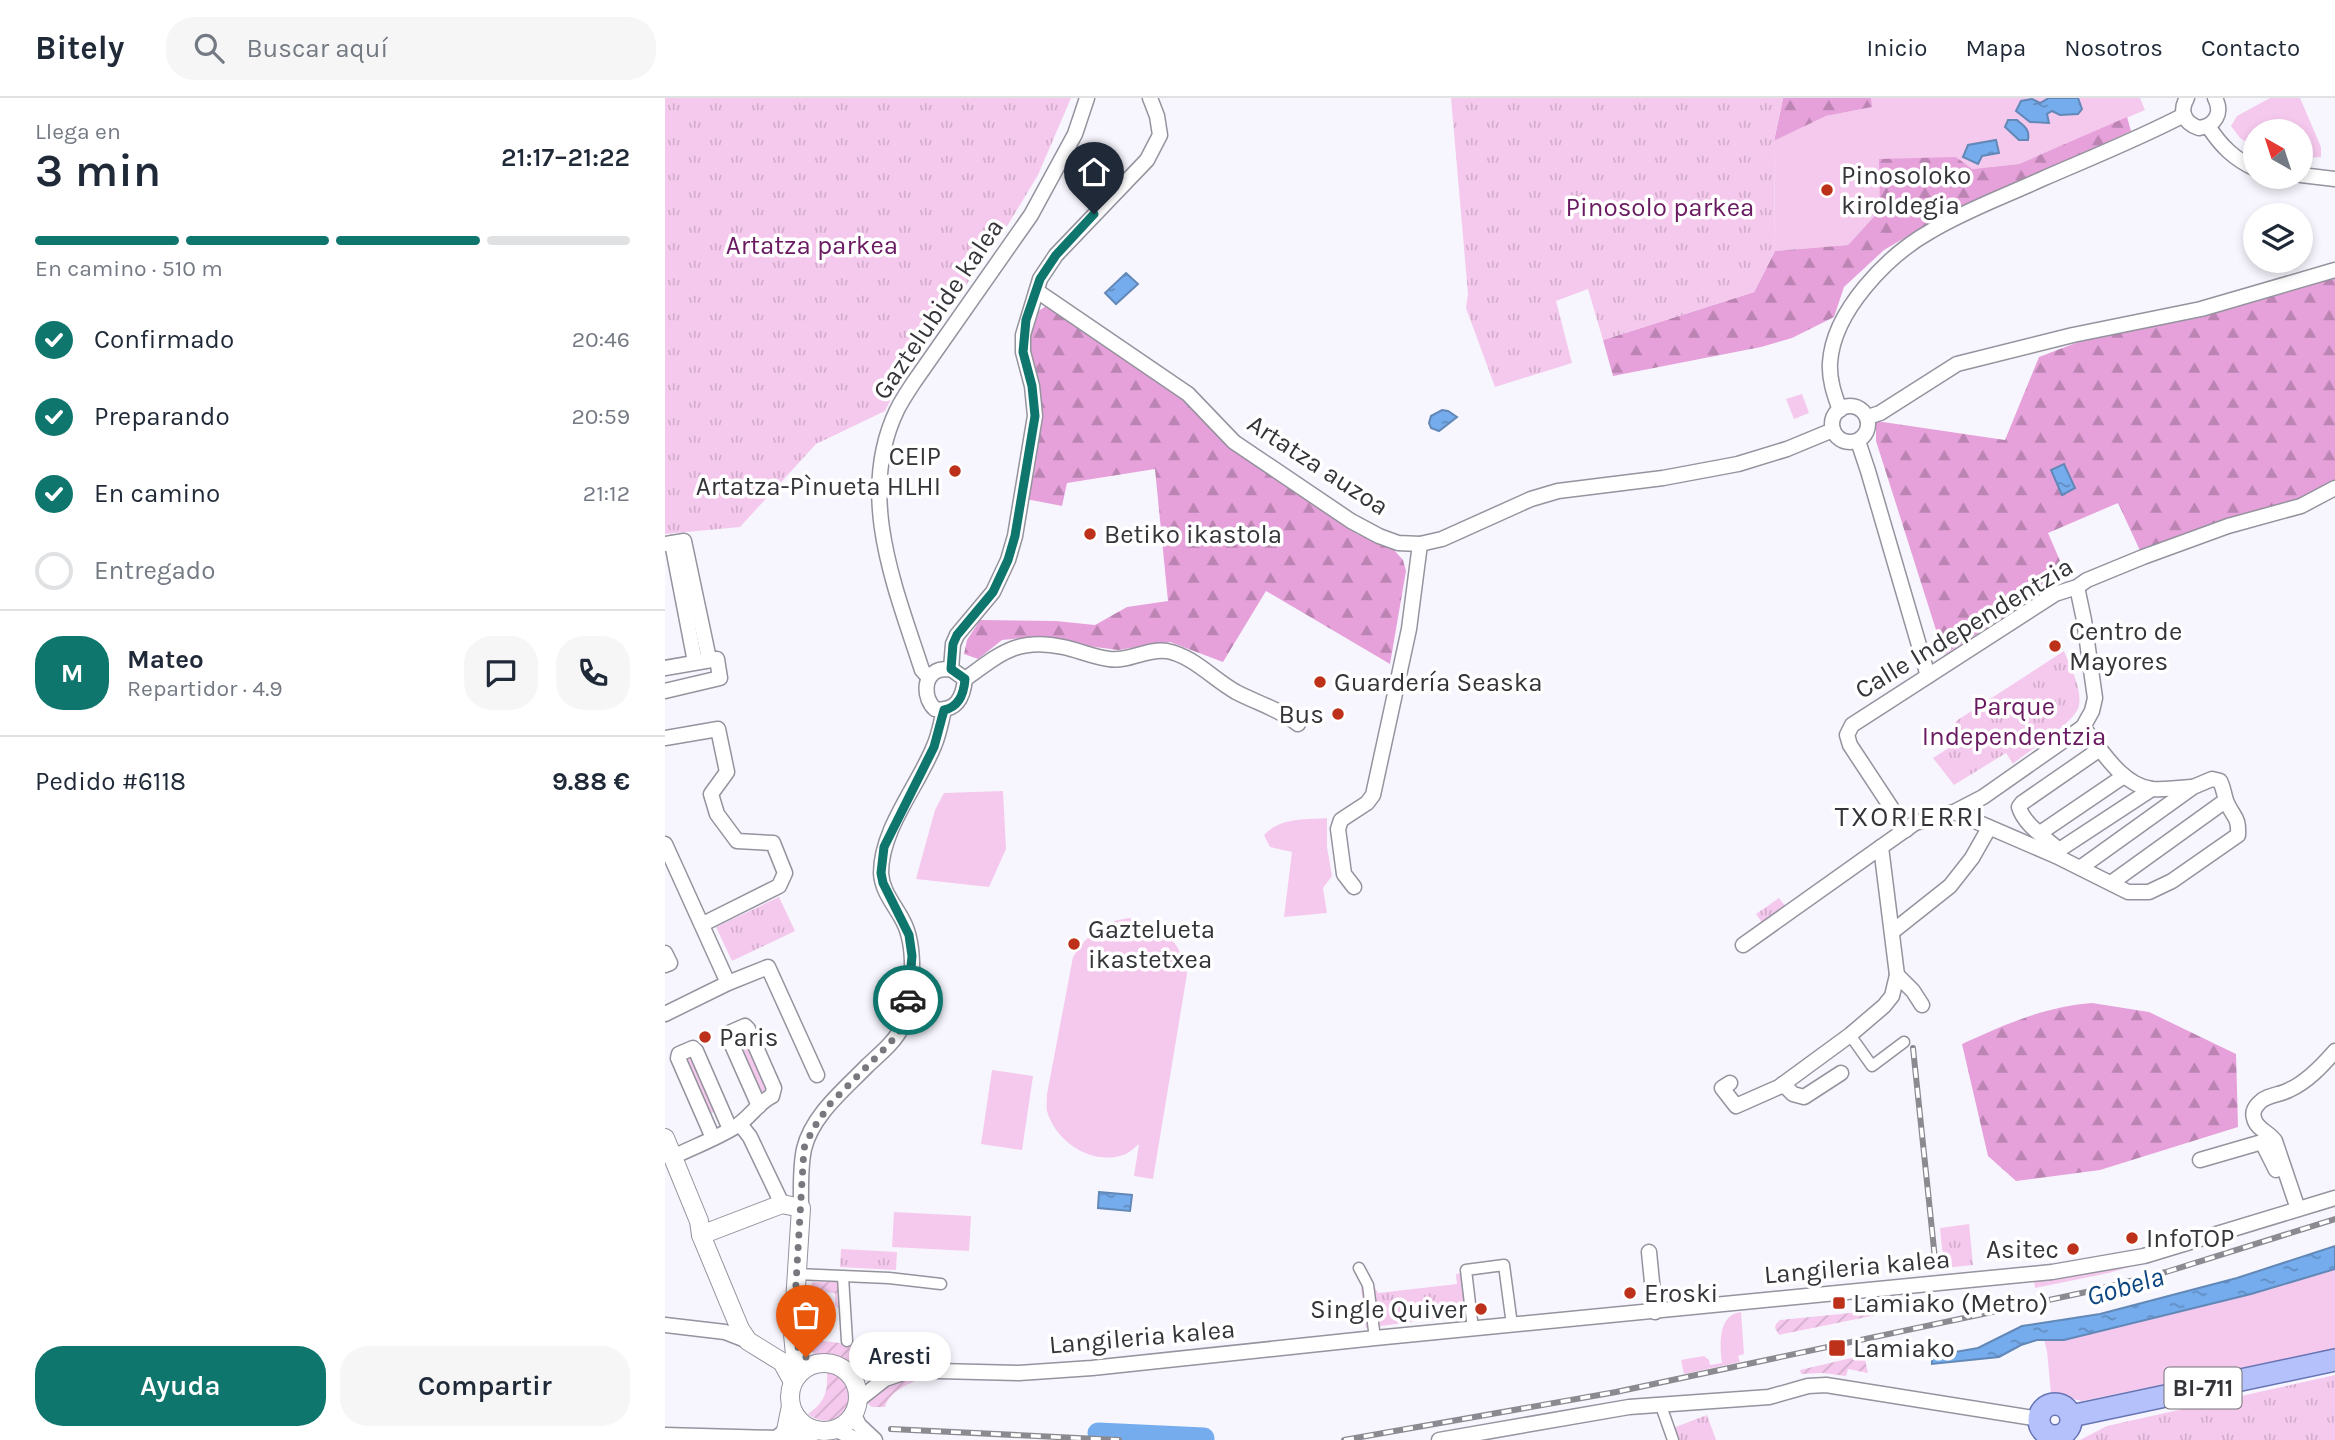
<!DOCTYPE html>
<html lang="es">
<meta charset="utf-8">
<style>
:root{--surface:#fff;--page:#f6f6f7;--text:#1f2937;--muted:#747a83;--line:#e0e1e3;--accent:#0f766e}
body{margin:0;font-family:Karla,sans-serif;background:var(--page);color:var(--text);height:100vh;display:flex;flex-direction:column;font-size:26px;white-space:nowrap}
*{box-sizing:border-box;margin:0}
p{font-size:23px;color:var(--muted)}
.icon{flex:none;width:38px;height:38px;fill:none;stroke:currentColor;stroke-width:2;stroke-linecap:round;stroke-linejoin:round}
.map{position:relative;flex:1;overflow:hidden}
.details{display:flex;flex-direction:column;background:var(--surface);width:665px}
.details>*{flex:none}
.needle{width:46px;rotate:321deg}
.buttons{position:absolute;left:1578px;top:21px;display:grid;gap:14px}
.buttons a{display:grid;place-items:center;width:70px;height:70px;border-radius:50%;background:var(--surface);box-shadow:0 4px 10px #0003;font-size:35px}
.pin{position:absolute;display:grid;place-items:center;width:60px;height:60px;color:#fff;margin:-72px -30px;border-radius:50% 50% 50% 0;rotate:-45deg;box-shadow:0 0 7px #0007}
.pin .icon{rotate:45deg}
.courier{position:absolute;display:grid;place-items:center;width:70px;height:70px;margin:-35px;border:5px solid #0f766e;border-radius:50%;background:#fff;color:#222;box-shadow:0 2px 9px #0007}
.bubble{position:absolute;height:49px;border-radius:24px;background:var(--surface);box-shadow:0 4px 10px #0003;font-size:23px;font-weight:600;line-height:49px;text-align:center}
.overview em{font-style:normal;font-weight:600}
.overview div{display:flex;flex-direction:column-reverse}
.overview{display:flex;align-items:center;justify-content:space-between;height:119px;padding:0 35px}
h1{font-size:46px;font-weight:600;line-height:52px}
.bar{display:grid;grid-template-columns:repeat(4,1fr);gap:10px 7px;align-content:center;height:84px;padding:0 35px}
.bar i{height:9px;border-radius:5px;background:var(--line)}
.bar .current{background:var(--accent)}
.bar p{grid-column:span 4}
.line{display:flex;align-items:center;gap:18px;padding:0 35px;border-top:2px solid var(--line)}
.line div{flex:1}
.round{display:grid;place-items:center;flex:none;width:74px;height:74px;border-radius:28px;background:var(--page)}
ol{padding:0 35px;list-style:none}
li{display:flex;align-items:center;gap:21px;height:77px}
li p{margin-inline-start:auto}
li .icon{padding:7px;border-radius:50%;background:var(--accent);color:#fff;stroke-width:4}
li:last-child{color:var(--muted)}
li i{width:38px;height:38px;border:4px solid var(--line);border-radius:50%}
.primary-button{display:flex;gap:14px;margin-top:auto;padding:14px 35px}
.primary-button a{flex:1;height:80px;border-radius:28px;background:var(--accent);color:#fff;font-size:28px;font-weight:600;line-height:80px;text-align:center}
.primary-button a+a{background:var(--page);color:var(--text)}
header{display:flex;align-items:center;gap:42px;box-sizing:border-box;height:98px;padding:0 35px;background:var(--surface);border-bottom:2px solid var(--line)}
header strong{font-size:33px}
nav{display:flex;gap:38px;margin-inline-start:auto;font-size:24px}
.search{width:490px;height:63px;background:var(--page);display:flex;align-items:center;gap:18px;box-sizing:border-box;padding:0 24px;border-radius:28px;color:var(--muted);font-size:26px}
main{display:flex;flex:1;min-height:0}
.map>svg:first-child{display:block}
</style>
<header>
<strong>Bitely</strong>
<div class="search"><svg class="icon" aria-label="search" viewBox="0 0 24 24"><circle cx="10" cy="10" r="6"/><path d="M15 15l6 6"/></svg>Buscar aquí</div>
<nav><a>Inicio</a><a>Mapa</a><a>Nosotros</a><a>Contacto</a></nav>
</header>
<main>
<section class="details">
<div class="overview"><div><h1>3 min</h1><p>Llega en</p></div><em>21:17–21:22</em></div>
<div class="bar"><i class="current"></i><i class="current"></i><i class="current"></i><i></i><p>En camino · 510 m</p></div>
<ol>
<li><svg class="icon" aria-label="check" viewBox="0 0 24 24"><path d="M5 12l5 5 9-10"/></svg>Confirmado<p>20:46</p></li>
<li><svg class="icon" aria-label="check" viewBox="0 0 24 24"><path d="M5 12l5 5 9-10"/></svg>Preparando<p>20:59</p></li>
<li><svg class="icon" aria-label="check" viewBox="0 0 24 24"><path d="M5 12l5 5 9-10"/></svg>En camino<p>21:12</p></li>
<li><i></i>Entregado</li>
</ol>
<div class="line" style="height:126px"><b class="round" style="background:var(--accent);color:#fff">M</b><div><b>Mateo</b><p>Repartidor · 4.9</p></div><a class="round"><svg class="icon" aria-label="chat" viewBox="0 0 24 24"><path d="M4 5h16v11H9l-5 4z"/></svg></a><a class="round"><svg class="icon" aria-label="phone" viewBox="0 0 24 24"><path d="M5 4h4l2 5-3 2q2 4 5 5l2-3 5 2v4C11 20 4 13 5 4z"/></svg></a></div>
<div class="line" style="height:91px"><div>Pedido #6118</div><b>9.88 €</b></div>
<div class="primary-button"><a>Ayuda</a><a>Compartir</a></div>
</section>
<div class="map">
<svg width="1670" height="1342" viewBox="0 0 1670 1342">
<defs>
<pattern id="forest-firs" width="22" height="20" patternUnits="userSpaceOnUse" patternTransform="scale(1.75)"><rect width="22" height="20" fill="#e6a1db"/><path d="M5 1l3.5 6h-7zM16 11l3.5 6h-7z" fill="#bb84b3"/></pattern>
<pattern id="park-tufts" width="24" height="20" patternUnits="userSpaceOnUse" patternTransform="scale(1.75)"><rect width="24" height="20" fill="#f5c9ed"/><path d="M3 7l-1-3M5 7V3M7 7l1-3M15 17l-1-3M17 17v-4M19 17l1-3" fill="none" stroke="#d3adcc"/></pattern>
<pattern id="garden-furrows" width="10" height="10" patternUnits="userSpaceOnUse" patternTransform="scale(1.75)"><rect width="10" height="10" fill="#f5c9ed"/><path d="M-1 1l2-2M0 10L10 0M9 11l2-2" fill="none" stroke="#d3adcc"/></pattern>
<pattern id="water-ripples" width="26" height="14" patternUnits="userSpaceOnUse" patternTransform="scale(1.75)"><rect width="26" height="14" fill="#75aced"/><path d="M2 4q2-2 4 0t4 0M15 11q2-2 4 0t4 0" fill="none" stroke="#618dc1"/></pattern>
</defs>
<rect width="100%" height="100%" fill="#f7f6fe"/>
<g fill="#f5c9ed">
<polygon points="1206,0 1475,0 1480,12 1354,66 1307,71 1215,112 1183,147 1110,153 1109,43 1161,18 1206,9"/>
<polygon points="1605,0 1635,0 1656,49 1656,59 1636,60 1636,33 1591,33 1591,50 1575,40 1566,28 1572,18"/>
<polygon points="1137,296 1144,315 1129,321 1121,301"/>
<polygon points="338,693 341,751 324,789 251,781 270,712 279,695"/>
<path d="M662,720V749L667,778L658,790L662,815L619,819L627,754L605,749L599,737C616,719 639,722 662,720Z"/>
<path d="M464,820C498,828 515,841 522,876L488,1081L469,1078L474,1046C470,1049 465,1054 461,1056C429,1069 391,1045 382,1013C381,1008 382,1002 382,996L408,859C422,837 438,823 464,820Z"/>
<polygon points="81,932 105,990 93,996 67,938"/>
<polygon points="28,955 54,1012 42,1017 17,959"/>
<polygon points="327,972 368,978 357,1052 316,1046"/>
<polygon points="229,1114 306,1118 304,1153 227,1149"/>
<polygon points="1483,1163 1444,1175 1370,1190 1369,1182"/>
<polygon points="1670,1171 1670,1251 1417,1303 1386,1296 1382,1253 1379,1242 1399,1242 1586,1196"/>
<path d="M1076,1214L1079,1256L1073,1258L1075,1264L1019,1276L1016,1262L1039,1258L1044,1262L1045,1267L1057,1265C1055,1248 1052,1217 1076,1214Z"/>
</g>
<g fill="url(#forest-firs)">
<polygon points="1118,0 1206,0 1207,9 1161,18 1109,43"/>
<polygon points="1462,19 1466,33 1260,128 1219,152 1179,189 1169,219 1127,240 1096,249 948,278 938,242 1089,194 1110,153 1183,147 1215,112 1214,61 1291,59 1307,71 1354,66"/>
<polygon points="1670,165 1670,390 1478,459 1453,405 1383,435 1402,479 1279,557 1211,343 1211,323 1340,342 1374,259 1466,224"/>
<polygon points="381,208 518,302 568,351 614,384 692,436 729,452 738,462 741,473 725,566 601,493 558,564 505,544 453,552 415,547 378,538 337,542 313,561 299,556 302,542 315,522 391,523 430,527 462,509 503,503 490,371 402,385 397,408 361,401 374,291 365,254 366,227 372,214"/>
<path d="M1427,905L1484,914L1571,956L1573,1029L1435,1072L1351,1083L1323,1058L1297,946C1341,926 1379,909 1427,905Z"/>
</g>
<g fill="url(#park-tufts)">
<polygon points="0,0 406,0 373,77 344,125 236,281 220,313 151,346 75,429 0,436"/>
<polygon points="786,0 1118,0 1109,43 1110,153 1089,194 938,242 923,191 891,203 907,265 830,289 801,210 803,196"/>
<path d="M1399,553C1405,569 1417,589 1414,607C1412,624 1363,653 1348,666L1341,655L1289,687L1268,660L1293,644L1288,636L1291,623Z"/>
<polygon points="114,799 130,833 67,863 51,829"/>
<polygon points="1114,800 1122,810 1098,826 1091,816"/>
<polygon points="1304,1126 1308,1167 1279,1170 1275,1130"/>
<polygon points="176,1151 232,1154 231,1172 175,1169"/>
<polygon points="807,1174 812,1215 701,1230 696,1189 709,1188 713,1195 792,1186 791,1176"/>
<polygon points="1670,1277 1670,1342 1415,1342 1442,1328"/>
<polygon points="1042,1317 1051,1342 1012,1342 1008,1330"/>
</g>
<g fill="url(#garden-furrows)">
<polygon points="147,1184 173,1184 174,1210 170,1208 170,1195 146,1193"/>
<polygon points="1236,1210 1236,1212 1118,1236 1114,1237 1110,1230 1111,1226 1115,1222"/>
<path d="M136,1240L227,1252L226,1259L211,1258L210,1267C185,1264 148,1267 136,1240Z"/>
<polygon points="1199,1257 1203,1275 1183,1271 1181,1278 1157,1275 1136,1276 1135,1272"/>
<path d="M162,1274C207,1284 179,1342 143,1316C160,1304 163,1294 162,1274Z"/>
<path d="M239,1281L253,1282C240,1287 224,1295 220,1309H207L203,1306L212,1291Z"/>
</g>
<g fill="url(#water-ripples)" stroke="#6288b7" stroke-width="2">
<polygon points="1384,0 1413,0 1417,11 1413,16 1395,17 1387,13 1382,16 1384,25 1365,24 1351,13 1356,3 1367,1 1375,5"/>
<path d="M1343,22H1352C1359,28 1365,31 1363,42H1354L1340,29Z"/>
<polygon points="1331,42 1334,55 1317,58 1313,66 1298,59 1303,47"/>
<polygon points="461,175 473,186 451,206 440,195"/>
<polygon points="777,312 783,313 792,319 774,333 766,330 764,325 766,318"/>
<polygon points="1399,366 1410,390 1397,397 1386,372"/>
<polygon points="434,1094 467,1097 465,1113 433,1110"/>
<polygon points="1670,1148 1670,1171 1586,1196 1399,1242 1372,1242 1356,1247 1334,1259 1267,1266 1267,1258 1313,1250 1357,1228 1435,1216 1572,1180"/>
</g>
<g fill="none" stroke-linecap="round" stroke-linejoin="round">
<polyline stroke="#75aced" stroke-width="21" points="433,1335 539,1340"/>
<g stroke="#94939e" stroke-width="13">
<g id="pedestrian">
<polyline points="1185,937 1207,968 1239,944"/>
<polyline points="694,1170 703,1187 710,1240"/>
<polyline points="131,1176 224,1180 276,1186"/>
<polyline points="178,1179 182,1243"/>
<polyline points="808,1231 801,1172 839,1167 847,1227"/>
<polyline points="996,1308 1008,1342"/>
</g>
</g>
<g stroke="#94939e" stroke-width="17">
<g id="minor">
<path d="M1522,0C1514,13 1519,25 1534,30C1550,28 1558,15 1550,0"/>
<path d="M1543,28C1556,48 1569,61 1591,71"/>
<polyline points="1636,77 1670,81"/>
<polyline points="372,193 523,296 569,344 686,423 714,438 733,445 755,446 777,441 866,401 893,393 998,380 1073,366 1122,351 1168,332"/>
<circle cx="1185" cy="326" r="18"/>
<path d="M1175,312C1169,296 1164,281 1165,265C1168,213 1223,157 1266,133C1301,112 1340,98 1377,81C1425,60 1473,41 1519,17"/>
<polyline points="1203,319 1215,315 1292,266 1408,237 1536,211 1670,172"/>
<polyline points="1193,343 1203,373 1263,578"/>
<polyline points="7,445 30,564"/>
<polyline points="0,446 19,443 44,561"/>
<polyline points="0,570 52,561 55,580 0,593"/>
<polyline points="286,571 288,546 292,537 328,494 343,462 350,438 370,318 367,288 358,254 358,237 375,181 391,157 482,62 495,37 492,18 485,0"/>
<path d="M286,571L300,581C298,600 291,614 270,611C259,601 257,578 274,572C278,571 282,571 286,571Z"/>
<path d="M264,580L257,572C230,489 191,397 232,312C237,302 243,293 249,284L366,117L410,36L422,0"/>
<path d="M300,581C335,556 352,539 398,549C413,552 428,559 444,561C464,564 482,550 502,553C528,558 548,581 571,594C592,605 614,611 633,626"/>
<path d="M1418,629C1436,651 1456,687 1487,691C1500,692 1514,690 1527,689"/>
<polyline points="0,640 53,631 62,674 46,696 52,716 72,743 108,745 120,775 114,788 38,826"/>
<path d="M1289,714L1391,758L1463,794H1484L1507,783L1573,737C1574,719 1569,720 1562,705C1559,698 1559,691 1555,683L1547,681L1528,689L1415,770"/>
<polyline points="1241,732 1185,647 1182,637 1187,627 1390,496 1412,489 1422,482 1478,459 1563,428 1636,408 1670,390"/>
<polyline points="1375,735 1459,678"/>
<polyline points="0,746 63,885"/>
<path d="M1394,752C1381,740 1359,727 1354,709L1357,705L1435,651"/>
<polyline points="1391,758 1394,752 1487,691"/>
<polyline points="1446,785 1560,703"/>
<polyline points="689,789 679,776 673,731 676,722 702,705 708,697 744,531 755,446"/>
<polyline points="1227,834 1285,788 1307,760 1324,730"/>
<polyline points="1078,847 1216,749"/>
<polyline points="0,855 5,865 0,867"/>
<polyline points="1232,877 1248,893 1257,907"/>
<polyline points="0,916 63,885 103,869 152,977"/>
<polyline points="1065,985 1057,990 1071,1008 1114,989 1185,937 1219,908 1227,898 1232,877 1216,749 1250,725 1289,714 1318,699 1418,629 1427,613 1430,600 1419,522 1412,489"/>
<polyline points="1118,986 1128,996 1139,999 1176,975"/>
<polyline points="75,1026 85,1039 117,1106"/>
<polyline points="48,1040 13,960 14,956 28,950 31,953 65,1031"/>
<path d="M8,1059C30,1048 53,1040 73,1027C86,1018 94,1004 107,998L109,990L83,931L80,928L64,935L63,938L94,1008"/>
<polyline points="1535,1062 1597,1044 1611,1072"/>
<path d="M136,1110C136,1091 135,1070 139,1051C147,1017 180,991 203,967C215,956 231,943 238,927C248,900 252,849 238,823C230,807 217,794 216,775C216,731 253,688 269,648C274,637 276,624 279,612"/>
<path d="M1633,1111L1610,1043C1604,1034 1591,1031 1589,1020C1587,1014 1590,1009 1594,1005C1601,997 1615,997 1624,992C1642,984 1657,968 1670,953"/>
<polyline points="984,1154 990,1214"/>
<polyline points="0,1227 60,1234 83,1243"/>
<polyline points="181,1273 194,1271 354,1275 427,1270 710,1240 1387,1174 1479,1158 1670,1100"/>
<polyline points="192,1303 220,1281 235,1276"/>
<polyline points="188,1315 194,1327 210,1342"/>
<polyline points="169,1331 193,1342"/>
<polyline points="0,1337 111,1340 134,1322"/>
<polyline points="774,1342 964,1309 1104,1299 1143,1288 1161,1287 1374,1321"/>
</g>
</g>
<g stroke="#94939e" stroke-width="20">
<g id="tertiary">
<polyline points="0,1040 34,1123 36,1137"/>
<circle cx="159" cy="1299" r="34"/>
<polyline points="128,1284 117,1264 83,1243 75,1231 36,1137 117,1106 136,1110 128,1236 132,1278"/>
<polyline points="119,1342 126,1308"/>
<polyline points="132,1342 151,1332"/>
</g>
</g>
<g stroke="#6774b4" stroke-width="24">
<g id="primary">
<circle cx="1390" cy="1322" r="16"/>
<polyline points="1406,1318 1670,1262"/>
</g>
</g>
<use href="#pedestrian" stroke="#fff" stroke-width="10"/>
<use href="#minor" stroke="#fff" stroke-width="14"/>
<use href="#tertiary" stroke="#fff" stroke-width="18"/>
<use href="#primary" stroke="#b4c1fa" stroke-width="21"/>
<g stroke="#8b8a91" stroke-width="6">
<g id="rail">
<polyline points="1248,950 1270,1161"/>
<polyline points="226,1331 454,1342"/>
<polyline points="679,1342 951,1294 1426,1193 1501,1174 1670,1121"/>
</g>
</g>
<use href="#rail" stroke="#fff" stroke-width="3.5" stroke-dasharray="10" stroke-linecap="butt"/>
</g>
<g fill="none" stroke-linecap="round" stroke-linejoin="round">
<polyline stroke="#79787e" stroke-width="7" stroke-dasharray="0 12.6" points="141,1259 133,1249 128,1236 139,1050 148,1031 165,1006 225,945 237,930 243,902"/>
<path stroke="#0f766e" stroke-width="9" d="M243,902L247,858L244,837L218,785L216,775L219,749L269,649L279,612C294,609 299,595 300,581L286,571L288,546L292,537L328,494L343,462L350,438L370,318L367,288L358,254L361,222L375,181L391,157L429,116"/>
</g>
<g fill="#bd311a" stroke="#fff" stroke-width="2.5">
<circle cx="1162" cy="92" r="7"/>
<circle cx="290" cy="373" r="7"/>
<circle cx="425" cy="436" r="7"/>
<circle cx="1390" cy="548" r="7"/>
<circle cx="655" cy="584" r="7"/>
<circle cx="673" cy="616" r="7"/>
<circle cx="409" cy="846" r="7"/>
<circle cx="40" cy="939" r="7"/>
<circle cx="1467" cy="1140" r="7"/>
<circle cx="1408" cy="1151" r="7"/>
<circle cx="965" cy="1195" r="7"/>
<rect x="1167" y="1198" width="14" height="14" rx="3.5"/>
<circle cx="816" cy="1211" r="7"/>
<rect x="1163" y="1241" width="18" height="18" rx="3.5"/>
</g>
<g text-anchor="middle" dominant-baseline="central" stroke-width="7" stroke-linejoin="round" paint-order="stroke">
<rect fill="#fff" stroke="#727174" stroke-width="2" x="1499.5" y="1269.5" width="77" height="41" rx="5"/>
<g font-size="24" font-weight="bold" fill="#353439">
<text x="1538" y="1290">BI-711</text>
</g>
<g font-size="26" fill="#353439" stroke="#fff" text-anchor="start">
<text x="1176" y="77">Pinosoloko<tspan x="1176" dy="30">kiroldegia</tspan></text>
<text x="276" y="358" text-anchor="end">CEIP<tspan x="276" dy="30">Artatza-Pìnueta HLHI</tspan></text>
<text x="439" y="436">Betiko ikastola</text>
<text x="1404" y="533">Centro de<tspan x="1404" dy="30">Mayores</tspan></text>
<text x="669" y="584">Guardería Seaska</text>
<text x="659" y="616" text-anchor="end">Bus</text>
<text x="423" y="831">Gaztelueta<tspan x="423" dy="30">ikastetxea</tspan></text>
<text x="54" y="939">Paris</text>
<text x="1481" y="1140">InfoTOP</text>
<text x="1394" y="1151" text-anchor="end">Asitec</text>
<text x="979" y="1195">Eroski</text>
<text x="1188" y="1205">Lamiako (Metro)</text>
<text x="802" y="1211" text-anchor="end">Single Quiver</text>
<text x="1188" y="1250">Lamiako</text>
</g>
<g font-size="26" fill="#691a61" stroke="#fff">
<text x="995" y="109">Pinosolo parkea</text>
<text x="147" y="147">Artatza parkea</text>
<text x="1349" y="608">Parque<tspan x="1349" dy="30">Independentzia</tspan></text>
</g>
<g font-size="26" fill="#353439" stroke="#fff">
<text transform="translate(273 211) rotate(-56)">Gaztelubide kalea</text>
<text transform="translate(653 367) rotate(33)">Artatza auzoa</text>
<text transform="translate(1299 530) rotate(-31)">Calle Independentzia</text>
<text transform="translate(1192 1169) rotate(-5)">Langileria kalea</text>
<text transform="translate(477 1239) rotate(-5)">Langileria kalea</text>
</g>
<g font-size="28" letter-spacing="2" fill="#353439" stroke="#fff">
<text x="1245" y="718">TXORIERRI</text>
</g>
<g font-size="28" font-style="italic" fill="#0d4781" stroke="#fff">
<text transform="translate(1460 1188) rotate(-16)">Gobela</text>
</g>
</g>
</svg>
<div class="buttons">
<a><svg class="needle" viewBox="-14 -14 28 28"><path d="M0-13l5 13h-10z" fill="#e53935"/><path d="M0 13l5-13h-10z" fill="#747a83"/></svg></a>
<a><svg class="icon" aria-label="layers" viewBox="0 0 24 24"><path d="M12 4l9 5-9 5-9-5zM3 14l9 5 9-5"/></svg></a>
</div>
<div class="pin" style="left:141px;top:1259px;background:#ea580c"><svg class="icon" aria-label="bag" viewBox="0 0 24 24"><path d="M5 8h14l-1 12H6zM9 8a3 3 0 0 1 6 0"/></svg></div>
<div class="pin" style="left:429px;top:116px;background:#1f2937"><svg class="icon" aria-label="home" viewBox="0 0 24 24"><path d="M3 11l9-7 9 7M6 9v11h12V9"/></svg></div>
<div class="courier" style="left:243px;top:902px"><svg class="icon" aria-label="car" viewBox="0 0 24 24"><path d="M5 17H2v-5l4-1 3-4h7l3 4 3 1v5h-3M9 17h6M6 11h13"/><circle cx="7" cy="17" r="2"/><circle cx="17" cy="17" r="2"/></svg></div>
<div class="bubble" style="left:184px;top:1234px;width:102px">Aresti</div>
</div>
</main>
